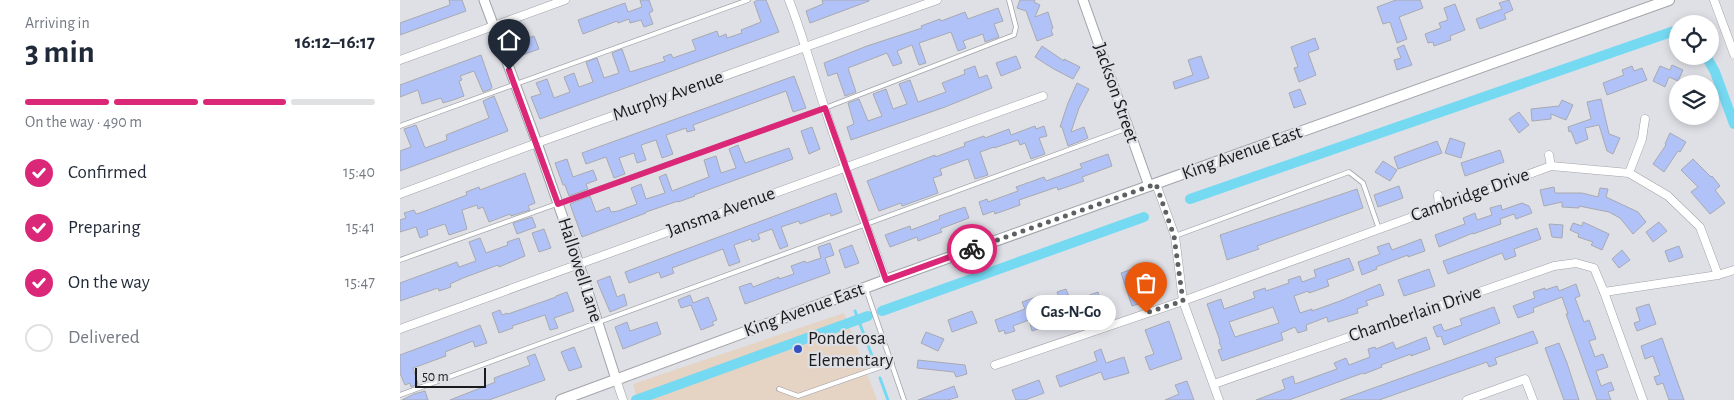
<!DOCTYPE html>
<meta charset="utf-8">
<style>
:root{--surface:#fff;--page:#f6f6f7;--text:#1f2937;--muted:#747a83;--line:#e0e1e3;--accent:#db2777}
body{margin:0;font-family:"Alegreya Sans",sans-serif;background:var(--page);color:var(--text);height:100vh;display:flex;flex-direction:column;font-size:19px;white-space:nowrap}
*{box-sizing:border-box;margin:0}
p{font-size:16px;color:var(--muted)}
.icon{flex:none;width:28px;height:28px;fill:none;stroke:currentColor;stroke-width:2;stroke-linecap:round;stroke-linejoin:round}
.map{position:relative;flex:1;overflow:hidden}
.drawer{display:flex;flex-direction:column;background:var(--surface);width:400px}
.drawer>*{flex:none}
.fabs{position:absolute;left:1269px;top:15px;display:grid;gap:10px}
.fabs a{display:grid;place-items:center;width:50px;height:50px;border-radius:50%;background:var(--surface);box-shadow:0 2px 8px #0003;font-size:25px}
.scale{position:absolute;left:15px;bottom:12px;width:71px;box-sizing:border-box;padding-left:5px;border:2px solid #1b1b1d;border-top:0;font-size:14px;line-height:18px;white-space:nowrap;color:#1b1b1d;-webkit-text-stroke:4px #dee0e6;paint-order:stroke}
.pin{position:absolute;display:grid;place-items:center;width:42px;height:42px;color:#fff;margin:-51px -21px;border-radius:50% 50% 50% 0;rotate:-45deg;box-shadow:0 0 5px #0007}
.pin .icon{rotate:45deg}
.courier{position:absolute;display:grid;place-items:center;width:50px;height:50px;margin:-25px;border:4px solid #db2777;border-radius:50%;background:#fff;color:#222;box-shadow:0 1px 6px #0007}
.bubble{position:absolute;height:35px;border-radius:18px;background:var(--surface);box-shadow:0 2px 8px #0003;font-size:16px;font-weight:600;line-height:35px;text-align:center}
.overview em{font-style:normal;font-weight:600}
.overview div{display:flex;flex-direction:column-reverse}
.overview{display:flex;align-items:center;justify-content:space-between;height:85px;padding:0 25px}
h1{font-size:32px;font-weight:600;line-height:38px}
.bar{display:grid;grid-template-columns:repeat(4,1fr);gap:8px 5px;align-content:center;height:60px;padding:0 25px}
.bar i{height:6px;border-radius:4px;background:var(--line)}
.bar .on{background:var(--accent)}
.bar p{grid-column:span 4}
ol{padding:0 25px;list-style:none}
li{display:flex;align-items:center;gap:15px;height:55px}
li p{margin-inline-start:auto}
li .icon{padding:5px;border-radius:50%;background:var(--accent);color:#fff;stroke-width:4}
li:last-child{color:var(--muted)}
li i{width:28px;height:28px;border:2px solid var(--line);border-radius:50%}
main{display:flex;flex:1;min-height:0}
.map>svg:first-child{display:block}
</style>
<main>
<section class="drawer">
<div class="overview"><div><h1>3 min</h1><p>Arriving in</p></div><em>16:12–16:17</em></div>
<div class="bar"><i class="on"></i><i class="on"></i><i class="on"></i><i></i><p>On the way · 490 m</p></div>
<ol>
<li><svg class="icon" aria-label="check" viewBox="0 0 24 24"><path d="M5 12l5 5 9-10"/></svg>Confirmed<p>15:40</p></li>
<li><svg class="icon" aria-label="check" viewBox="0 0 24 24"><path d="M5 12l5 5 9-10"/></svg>Preparing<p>15:41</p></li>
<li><svg class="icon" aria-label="check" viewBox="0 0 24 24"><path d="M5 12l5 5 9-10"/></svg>On the way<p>15:47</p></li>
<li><i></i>Delivered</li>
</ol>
</section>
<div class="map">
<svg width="1334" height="400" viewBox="0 0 1334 400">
<rect width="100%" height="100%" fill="#dee0e6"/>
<polygon fill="#e5d3c3" points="444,313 477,400 237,400 233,384"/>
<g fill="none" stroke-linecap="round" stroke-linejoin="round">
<g stroke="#76d9f2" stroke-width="3">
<polyline points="455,311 474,361"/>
<polyline points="480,378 488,400"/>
</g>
<g stroke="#76d9f2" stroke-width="10">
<polyline points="1306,56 1315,72 1334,124"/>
<polyline points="790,199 1274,31 1278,33"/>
<polyline points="482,311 744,217"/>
<polyline points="236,400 468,316"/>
</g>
</g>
<g fill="#b1c2f9" stroke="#a8aaaf" fill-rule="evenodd">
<polygon points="49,0 62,0 66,11 0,35 0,23 50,5"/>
<polygon points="240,0 249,0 253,11 249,13 253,24 244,27 241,20 230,23 229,19 218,23 217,21 183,34 178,20 225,3 228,12 242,7"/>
<polygon points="358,0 366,0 379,32 140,119 131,97 141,94 136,83 147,79 154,98 170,92 164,77 174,73 179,87 193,82 186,62 197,58 204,78 219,73 212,53 222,49 230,72 265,61 263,57 271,54 273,58 296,50 292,40 317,31 319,37 326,34 327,38 342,33 341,30 361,22 354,2"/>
<polygon points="422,0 469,0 469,1 410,23 406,11 423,4"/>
<polygon points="620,0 635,0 634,2 640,5 635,17 648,12 653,28 651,30 653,35 637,41 626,11 617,8"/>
<polygon points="996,0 1020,0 1023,8 999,17 1007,39 997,43 990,22 983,24 977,7"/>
<polygon points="1109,0 1113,10 1104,14 1106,19 1080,29 1076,19 1102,9 1099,3"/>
<polygon points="1055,4 1065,30 1050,36 1051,40 1034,46 1033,42 1028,43 1025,34 1041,28 1039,23 1048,20 1044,8"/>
<polygon points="598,8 603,21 594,24 599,37 585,42 583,34 563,41 566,48 558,51 551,32 519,43 526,63 519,65 512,45 497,51 502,63 493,66 487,53 448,68 456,92 445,96 437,73 428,76 424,63 467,46 522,28 521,26 540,19 541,21 565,12 568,19"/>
<polygon points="134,36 139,49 114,58 109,45"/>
<polygon points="915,38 919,49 908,53 916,75 899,82 894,68 898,67 891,47"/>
<polygon points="1004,45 1012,65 997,70 994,60 1001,58 997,48"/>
<polygon points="642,46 664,61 664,59 680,67 673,79 652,68 635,57"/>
<polygon points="81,55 92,87 91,89 83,92 74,71 60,76 62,80 59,81 64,96 53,100 43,103 41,98 22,104 18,90 0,97 0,85"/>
<polygon points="616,56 621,68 601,76 596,63"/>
<polygon points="801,56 809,78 775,89 773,82 793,75 788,60"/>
<polygon points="1272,65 1283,70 1278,81 1269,77 1265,87 1253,81 1260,66 1270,70"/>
<polygon points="575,66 579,78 587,75 592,88 545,107 451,140 447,127 454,124 448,103 459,99 468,121 482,116 473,94 486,89 493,109 507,104 499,84 510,80 518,102 546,92 542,83 565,74 564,70"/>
<polygon points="1232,66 1234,71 1242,68 1247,80 1207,95 1203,83 1224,75 1222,70"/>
<polygon points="394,76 406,108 393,112 386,91 293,125 295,130 287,132 286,128 266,135 273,154 262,158 256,140 241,145 246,160 237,163 234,153 219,158 225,174 214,178 206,157 186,164 182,153"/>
<polygon points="677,83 689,89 679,108 671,132 684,127 688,138 668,146 662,127 660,127 668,103"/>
<polygon points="900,89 906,104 894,108 889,93"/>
<polygon points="94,96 108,131 0,171 0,151 11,147 4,129 16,125 25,148 47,140 46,135 89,118 83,101"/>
<polygon points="1201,99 1209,134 1220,138 1213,154 1207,151 1199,125 1185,128 1188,139 1176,144 1171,131 1169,132 1168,127 1191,119 1187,102"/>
<polygon points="1162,100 1173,105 1166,120 1151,114 1151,119 1132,121 1131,109 1159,106"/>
<polygon points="1119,112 1129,125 1119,133 1109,119"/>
<polygon points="635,126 636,129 644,126 647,136 639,138 645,154 631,159 625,143 620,145 618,140 594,148 594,147 580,152 588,175 575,179 568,159 540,169 542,175 533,178 538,193 502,206 501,203 479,211 467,181 535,155 535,157 565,146 564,143 584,136 585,138 609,129 611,135"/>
<polygon points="412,127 420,149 409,154 401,131"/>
<polygon points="1270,133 1286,142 1280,152 1278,151 1264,172 1253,164 1266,145 1265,144"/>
<polygon points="1050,138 1065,143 1061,158 1045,153"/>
<polygon points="1037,141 1042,153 998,169 994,157"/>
<polygon points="338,145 345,163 389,148 393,159 294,195 295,196 278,202 278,201 246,212 246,213 182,237 170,204 172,203 190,196 196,212 209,207 211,212 218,211 237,204 231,188 241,184 246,199 265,193 259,177 266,174 272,191 309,177 304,160 316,156 321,173 336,168 329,149"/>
<polygon points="1100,150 1104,162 1065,176 1061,163"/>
<polygon points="708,154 712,166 682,177 684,181 658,190 657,187 619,200 620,205 595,214 594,211 583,215 579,202 587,199 588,202 618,191 616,187 644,177 646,181 682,168 680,164"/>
<polygon points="167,159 173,177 193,170 197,180 186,184 188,189 169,196 165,185 163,185 155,163"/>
<polygon points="1293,159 1311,177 1312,176 1320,186 1315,190 1325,203 1310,214 1291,192 1298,187 1281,170"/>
<polygon points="983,161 997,170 990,181 975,172"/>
<polygon points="125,173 135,203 128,206 130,210 111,216 110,214 89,222 83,207 78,209 77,205 62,210 67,229 49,235 45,224 27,230 28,235 20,238 16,227 0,232 0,220 6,218 4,213 14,210 16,214 20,213 67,195 66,192 79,187 80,190"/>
<polygon points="999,186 1003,198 978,207 974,195"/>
<polygon points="1154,187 1155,193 1182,193 1198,197 1200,188 1208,189 1206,197 1238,212 1246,222 1233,234 1220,218 1209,212 1179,206 1179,208 1162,207 1162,202 1144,206 1140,190"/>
<polygon points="957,189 963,208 857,246 859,249 827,260 820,235"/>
<polygon points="436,193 442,212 431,216 430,213 400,224 399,221 381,227 388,246 380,249 372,229 358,234 360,239 352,242 351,239 334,245 340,262 329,266 323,249 272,268 274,273 261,278 259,272 229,283 225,272"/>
<polygon points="1122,203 1129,206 1132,213 1116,219 1114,214 1100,219 1101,224 1073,234 1073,233 1039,247 1035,235 1065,224 1063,218 1075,213 1077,220 1092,215 1090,208 1101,205 1102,210"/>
<polygon points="565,207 569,218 540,229 542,232 518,241 517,237 490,247 485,235 510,226 511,230 540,219 539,216"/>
<polygon points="132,217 136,227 117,234 113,223"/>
<polygon points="1183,222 1209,234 1202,250 1191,245 1193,242 1178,237 1179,234 1170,230 1173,223 1182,226"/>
<polygon points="1259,222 1267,231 1253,242 1246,232"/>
<polygon points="1149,224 1163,225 1162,238 1152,237"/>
<polygon points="1137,228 1141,239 1114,249 1116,256 1105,260 1102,253 1048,274 1043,261"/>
<polygon points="144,229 151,248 139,252 132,233"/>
<polygon points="80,238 86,253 108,245 107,242 119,238 125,256 99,267 98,265 63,278 50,284 51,287 39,291 38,288 0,301 0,283 57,262 59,267 76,261 69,242"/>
<polygon points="1021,239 1025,251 1008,257 1008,255 976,267 977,269 962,275 958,262 980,254 977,247 989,243 992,250"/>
<polygon points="430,243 434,255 425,258 430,273 345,304 339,287 351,283 353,287 379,277 379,279 394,274 391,266 405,261 406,263 421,258 418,247"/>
<polygon points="452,245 459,263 445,268 439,250"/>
<polygon points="1279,246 1283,257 1269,262 1265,251"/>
<polygon points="1222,250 1230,260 1219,268 1212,259"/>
<path d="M949,258L954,270L927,280L929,286L909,293L908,291L894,296L900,313L912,309V311L940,301L980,284L984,295L966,301L968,305L957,309L958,313L928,322L927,317L906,325L907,330L898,333L895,327L881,333L883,340L822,361L818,350L822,349L819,342L820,341L807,304L821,299L824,309L855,298L853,292L865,288L866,291L889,283L888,280L900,276L902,282L916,277L914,270ZM873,307L879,323L835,337L829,322Z"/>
<polygon points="735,268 747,301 732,306 721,273"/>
<polygon points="1029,269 1035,286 1004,296 998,280"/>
<polygon points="210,276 217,297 224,294 227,305 210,312 197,281"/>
<polygon points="1176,284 1180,296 1175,298 1184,322 1189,320 1196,339 1189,341 1195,357 1203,354 1208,367 1196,371 1201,386 1211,382 1214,390 1208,392 1211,400 1197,400 1166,314 1168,314 1162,297 1133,308 1134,312 1118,318 1113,306 1135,298 1133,292 1145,288 1145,290 1157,286 1159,291"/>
<polygon points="666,289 671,302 698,292 701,302 674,312 676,316 667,319 657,292"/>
<polygon points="167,292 174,311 154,318 158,328 150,330 145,315 112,326 113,328 99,333 92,313 100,310 102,315 107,313 108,314 156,297 156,296"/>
<polygon points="290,295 293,303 308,297 317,320 312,322 314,325 301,330 291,305 281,308 278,300"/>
<polygon points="636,297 646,326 632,331 629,320 613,326 615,331 605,334 604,330 599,332 595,320 625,309 622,302"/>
<polygon points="1249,304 1256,324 1237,331 1234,323 1240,321 1236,308"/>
<polygon points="1094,307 1100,323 1044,345 1041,336 1037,337 1033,327 1041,324 1044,331 1062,325 1060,319"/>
<polygon points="572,311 577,323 552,332 548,320"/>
<polygon points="769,321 782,359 750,370 745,357 754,354 745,330"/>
<polygon points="227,322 230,331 257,322 261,334 223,349 215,327"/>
<polygon points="80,325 87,343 75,347 73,341 45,352 46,356 13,368 18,384 11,387 10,383 5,385 0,373 0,355"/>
<polygon points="1133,331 1138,343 1095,358 1097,364 1089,367 1087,362 979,400 940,400"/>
<polygon points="526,332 544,339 538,351 521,343"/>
<polygon points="1026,337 1030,349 1011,356 1011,354 981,365 982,367 964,374 963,373 889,400 856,400 885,389 882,380 893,376 895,384 937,369 934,363 946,358 949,365 970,357 968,349 975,347 976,349 993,342 996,349"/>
<polygon points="1262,338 1276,378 1284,400 1269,400 1263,383 1257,385 1254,377 1260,375 1253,356 1245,359 1241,346"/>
<polygon points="1159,343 1167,363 1179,400 1164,400 1145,348"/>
<polygon points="174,347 182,367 169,371 161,352"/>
<polygon points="701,349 706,363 724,357 729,373 704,380 701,372 660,387 656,376 697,361 694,352"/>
<polygon points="135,354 145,380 89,400 50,400 93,383 95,382 94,378 130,365 127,357"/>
<polygon points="518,360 565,365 567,374 556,377 554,372 517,368"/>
<polygon points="639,380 644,393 625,400 616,400 612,390"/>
<polygon points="787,381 794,400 765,400 779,394 775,385"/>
<polygon points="554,386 558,397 548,400 518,400"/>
<polygon points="25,391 28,400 2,400 14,394"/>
</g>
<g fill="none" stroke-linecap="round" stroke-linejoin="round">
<g stroke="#a1a3a8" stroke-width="5.5">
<g id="service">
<polyline points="0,126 348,0"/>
<polyline points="775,236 949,172 963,183 979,229"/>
<polyline points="0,260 425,108 614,35 616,27 609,0"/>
<polyline points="466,289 504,400"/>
<polyline points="379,389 398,396 492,363"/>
<polyline points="0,395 728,128"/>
</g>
</g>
<g stroke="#a1a3a8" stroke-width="9">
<g id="minor">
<path d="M389,0C403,36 413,73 425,109C444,167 465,223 486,280"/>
<polyline points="1314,0 1334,54"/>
<polyline points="0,60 165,0"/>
<polyline points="1149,155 1151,166"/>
<polyline points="1229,173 1242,139 1245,119"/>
<polyline points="756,184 775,236 783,301 819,400"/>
<polyline points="0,194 137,143 537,0"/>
<polyline points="1038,195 1039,206"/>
<polyline points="1204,292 1243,400"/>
<polyline points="0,329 643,96"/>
<polyline points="595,365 783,301 1151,166 1229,173 1268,196 1300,227 1318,275"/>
<polyline points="216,379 223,400"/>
<polyline points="814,384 1154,266 1176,263 1194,268 1204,292 1318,275 1334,270"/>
<polyline points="1067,400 1125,379 1133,400"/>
</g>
</g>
<g stroke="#a1a3a8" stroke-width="11">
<g id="tertiary">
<polyline points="84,0 137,143 179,264 216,379"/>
<polyline points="683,0 749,186"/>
</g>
</g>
<g stroke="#a1a3a8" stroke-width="12">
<polyline id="secondary" points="161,400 486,280 1269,0"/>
</g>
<use href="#service" stroke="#fff" stroke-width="4"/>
<use href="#minor" stroke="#fff" stroke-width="8"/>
<use href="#tertiary" stroke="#fff" stroke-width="9"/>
<use href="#secondary" stroke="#fff" stroke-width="10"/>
</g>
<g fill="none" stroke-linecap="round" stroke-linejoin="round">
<polyline stroke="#5f6063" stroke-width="5" stroke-dasharray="0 9" points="572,249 756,184 774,236 783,301 746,313"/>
<polyline stroke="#db2777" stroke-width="6" points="109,70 158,204 425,108 486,280 572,249"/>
</g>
<circle fill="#3451c2" stroke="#dee0e6" stroke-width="2" cx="398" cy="349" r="5"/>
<g text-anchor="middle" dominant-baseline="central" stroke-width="4.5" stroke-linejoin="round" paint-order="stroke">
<g font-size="19" fill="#1b1b1d" stroke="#dee0e6">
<text transform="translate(716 93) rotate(71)">Jackson Street</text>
<text transform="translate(268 96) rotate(-20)">Murphy Avenue</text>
<text transform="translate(842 153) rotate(-20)">King Avenue East</text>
<text transform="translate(1070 195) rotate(-20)">Cambridge Drive</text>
<text transform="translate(321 212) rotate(-20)">Jansma Avenue</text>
<text transform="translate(180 270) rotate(72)">Hallowell Lane</text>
<text transform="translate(404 310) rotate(-20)">King Avenue East</text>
<text transform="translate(1015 314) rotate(-19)">Chamberlain Drive</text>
</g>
<g font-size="19" fill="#1b1b1d" stroke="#dee0e6" text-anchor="start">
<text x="408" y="338">Ponderosa<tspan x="408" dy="22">Elementary</tspan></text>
</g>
</g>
</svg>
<div class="fabs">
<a><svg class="icon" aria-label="locate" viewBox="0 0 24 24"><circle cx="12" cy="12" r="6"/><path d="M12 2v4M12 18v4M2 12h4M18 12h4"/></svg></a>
<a><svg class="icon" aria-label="layers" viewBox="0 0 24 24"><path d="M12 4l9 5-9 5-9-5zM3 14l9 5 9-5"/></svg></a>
</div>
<div class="scale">50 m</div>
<div class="pin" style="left:746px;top:313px;background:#ea580c"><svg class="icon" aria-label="bag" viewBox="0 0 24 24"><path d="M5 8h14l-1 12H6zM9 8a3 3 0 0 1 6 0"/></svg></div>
<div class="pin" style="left:109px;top:70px;background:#1f2937"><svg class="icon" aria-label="home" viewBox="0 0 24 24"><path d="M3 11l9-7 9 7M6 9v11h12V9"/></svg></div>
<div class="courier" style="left:572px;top:249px"><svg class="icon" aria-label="bike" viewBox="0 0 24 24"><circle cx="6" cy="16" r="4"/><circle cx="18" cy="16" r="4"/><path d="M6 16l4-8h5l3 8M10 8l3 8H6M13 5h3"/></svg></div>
<div class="bubble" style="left:626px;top:295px;width:90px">Gas-N-Go</div>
</div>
</main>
